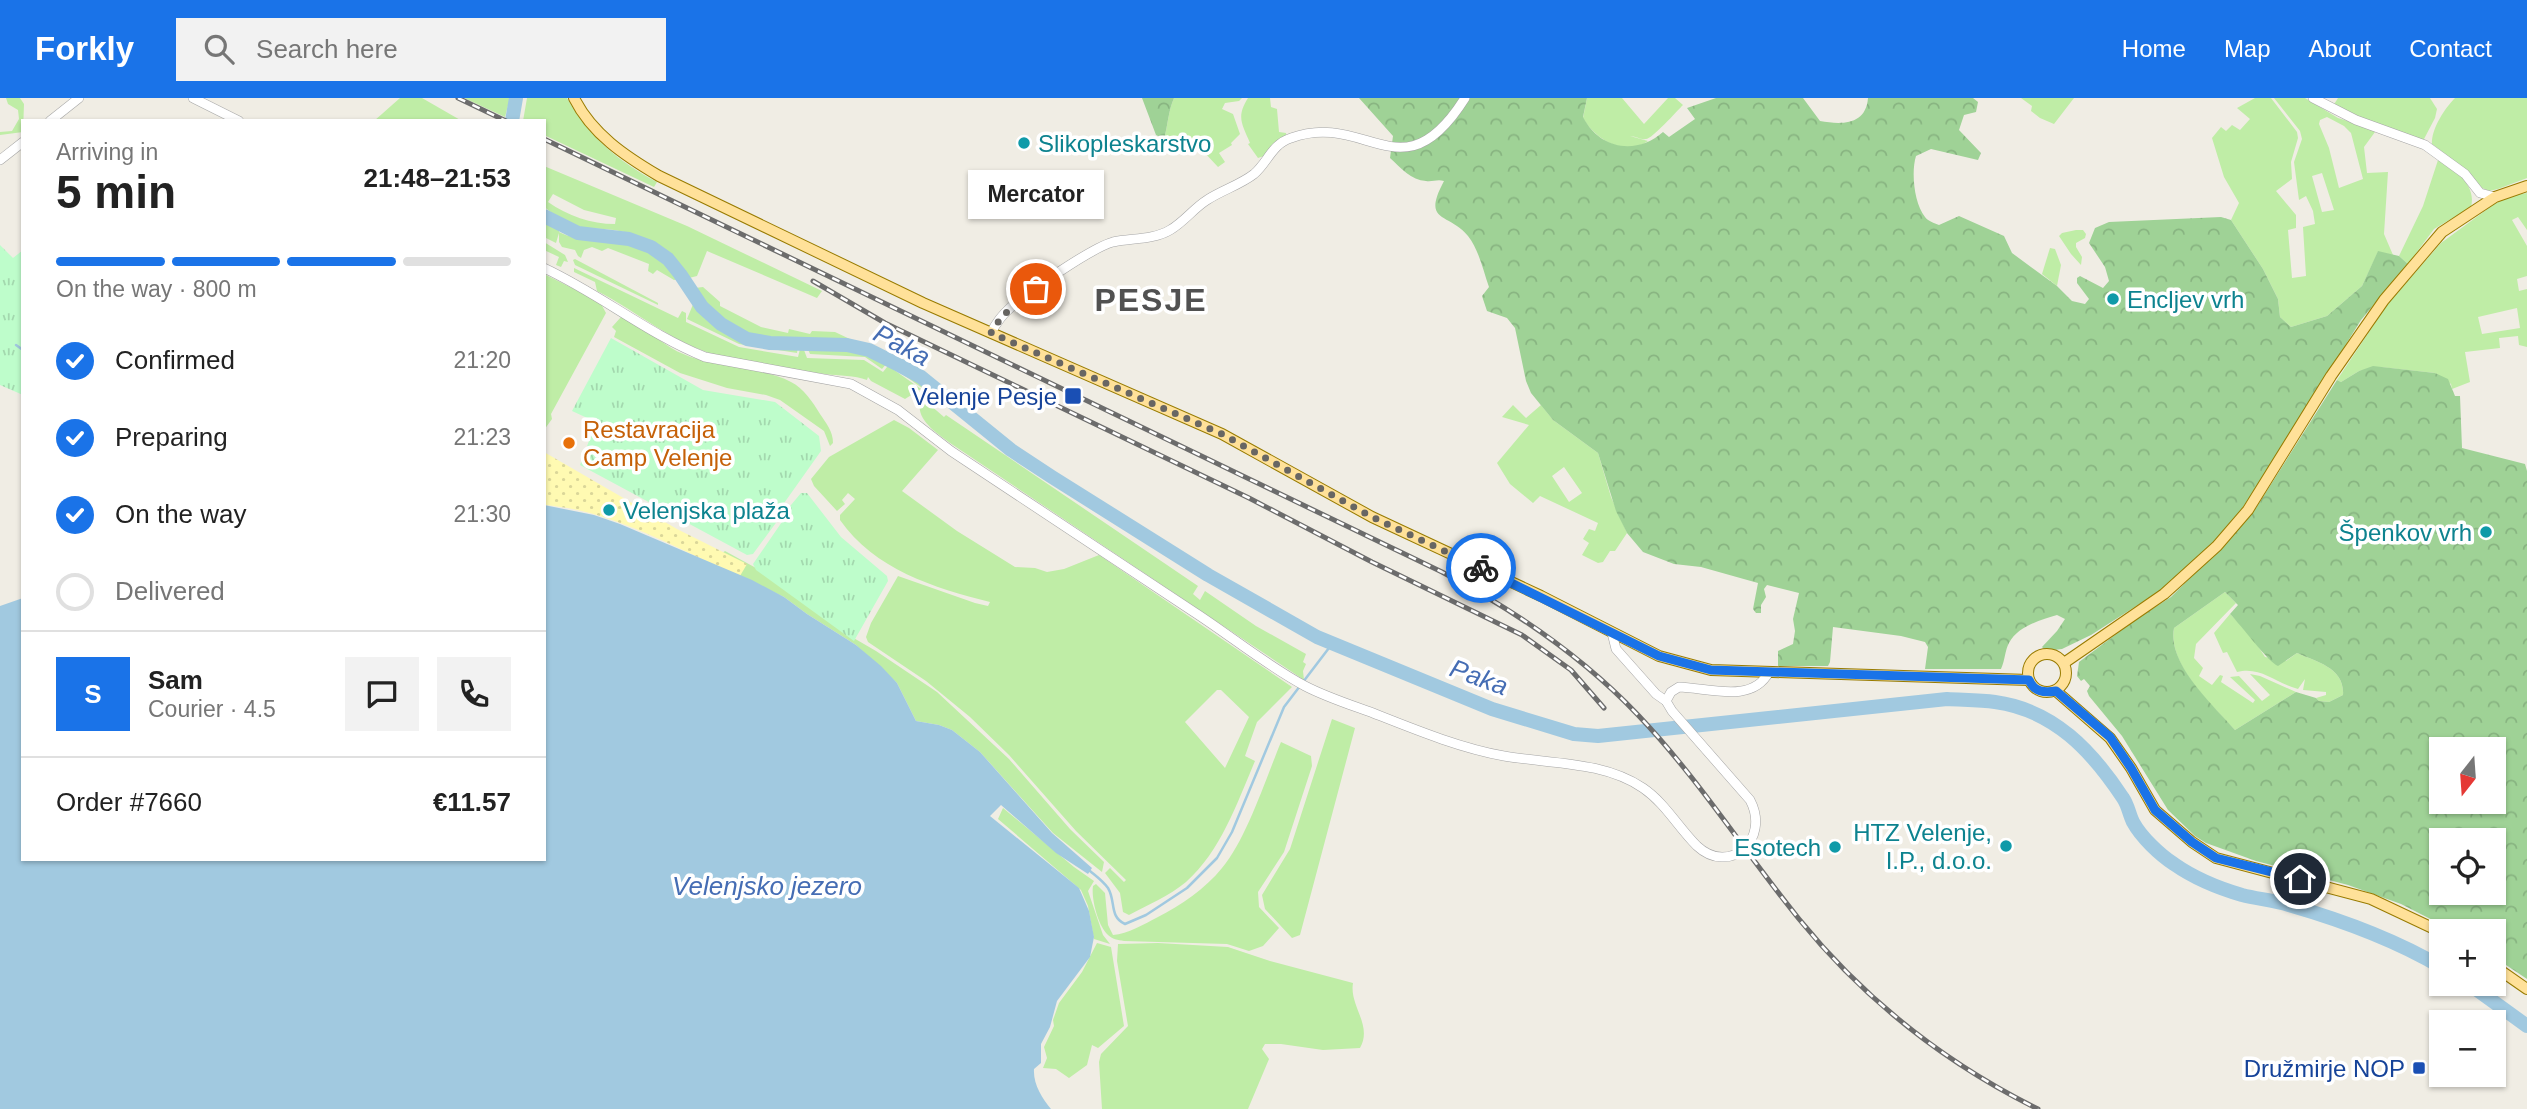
<!DOCTYPE html>
<meta charset="utf-8">
<style>
:root{--surface:#fff;--page:#f2f2f2;--text:#222;--muted:#767676;--line:#e0e0e0;--accent:#1a73e8}
body{margin:0;font-family:Arial,sans-serif;background:var(--page);color:var(--text);height:100vh;display:flex;flex-direction:column;font-size:26px;white-space:nowrap}
*{box-sizing:border-box;margin:0}
p{font-size:23px;color:var(--muted)}
.icon{flex:none;width:38px;height:38px;fill:none;stroke:currentColor;stroke-width:2;stroke-linecap:round;stroke-linejoin:round}
.map{position:relative;flex:1;overflow:hidden}
.drawer{position:absolute;left:21px;top:21px;width:525px;height:742px;display:flex;flex-direction:column;background:var(--surface);border-radius:0px;box-shadow:0 2px 5px #0004}
.drawer>*{flex:none}
.needle{width:46px;rotate:197deg}
.buttons{position:absolute;left:2429px;top:639px;display:grid;gap:14px}
.buttons a{display:grid;place-items:center;width:77px;height:77px;border-radius:0px;background:var(--surface);box-shadow:0 2px 5px #0004;font-size:35px}
.pin{position:absolute;display:grid;place-items:center;width:60px;height:60px;color:#fff;margin:-30px;border:4px solid #fff;border-radius:50%;box-shadow:0 2px 7px #0007}
.courier{position:absolute;display:grid;place-items:center;width:70px;height:70px;margin:-35px;border:5px solid #1a73e8;border-radius:50%;background:#fff;color:#222;box-shadow:0 2px 9px #0007}
.bubble{position:absolute;height:49px;border-radius:0px;background:var(--surface);box-shadow:0 2px 5px #0004;font-size:23px;font-weight:600;line-height:49px;text-align:center}
.head em{font-style:normal;font-weight:600}
.head div{display:flex;flex-direction:column-reverse}
.head{display:flex;align-items:center;justify-content:space-between;height:119px;padding:0 35px}
h1{font-size:46px;font-weight:600;line-height:52px}
.bar{display:grid;grid-template-columns:repeat(4,1fr);gap:10px 7px;align-content:center;height:84px;padding:0 35px}
.bar i{height:9px;border-radius:5px;background:var(--line)}
.bar .active{background:var(--accent)}
.bar p{grid-column:span 4}
.line{display:flex;align-items:center;gap:18px;padding:0 35px;border-top:2px solid var(--line)}
.line div{flex:1}
.round{display:grid;place-items:center;flex:none;width:74px;height:74px;border-radius:0px;background:var(--page)}
ol{padding:0 35px;list-style:none}
li{display:flex;align-items:center;gap:21px;height:77px}
li p{margin-inline-start:auto}
li .icon{padding:7px;border-radius:50%;background:var(--accent);color:#fff;stroke-width:4}
li:last-child{color:var(--muted)}
li i{width:38px;height:38px;border:4px solid var(--line);border-radius:50%}
header{display:flex;align-items:center;gap:42px;box-sizing:border-box;height:98px;padding:0 35px;background:var(--accent);color:#fff}
header strong{font-size:33px}
nav{display:flex;gap:38px;margin-inline-start:auto;font-size:24px}
.search{width:490px;height:63px;background:var(--page);display:flex;align-items:center;gap:18px;box-sizing:border-box;padding:0 24px;border-radius:0px;color:var(--muted);font-size:26px}
.map>svg:first-child{display:block}
</style>
<header>
<strong>Forkly</strong>
<div class="search"><svg class="icon" aria-label="search" viewBox="0 0 24 24"><circle cx="10" cy="10" r="6"/><path d="M15 15l6 6"/></svg>Search here</div>
<nav><a>Home</a><a>Map</a><a>About</a><a>Contact</a></nav>
</header>
<div class="map">
<svg width="2527" height="1011" viewBox="0 0 2527 1011">
<defs>
<pattern id="forest-crowns" width="20" height="18" patternUnits="userSpaceOnUse" patternTransform="scale(1.75)"><rect width="20" height="18" fill="#9fd296"/><path d="M2 6a3 3 0 1 1 6 0M12 15a3 3 0 1 1 6 0" fill="none" stroke="#88b481"/></pattern>
<pattern id="sand-dots" width="8" height="8" patternUnits="userSpaceOnUse" patternTransform="scale(1.75)"><rect width="8" height="8" fill="#fffab2"/><path d="M2 2h.1M6 6h.1" fill="none" stroke="#dad699" stroke-width="1.8" stroke-linecap="round"/></pattern>
<pattern id="park-tufts" width="24" height="20" patternUnits="userSpaceOnUse" patternTransform="scale(1.75)"><rect width="24" height="20" fill="#befdcb"/><path d="M3 7l-1-3M5 7V3M7 7l1-3M15 17l-1-3M17 17v-4M19 17l1-3" fill="none" stroke="#a3d8ae"/></pattern>
</defs>
<rect width="100%" height="100%" fill="#f0ede4"/>
<g fill="#bfeda6" fill-rule="evenodd">
<polygon points="6,0 20,0 24,6 23,34 0,37 0,34 12,33 19,21 18,12 8,6"/>
<polygon points="400,0 422,0 462,23 374,23"/>
<polygon points="464,0 510,0 505,19"/>
<path d="M527,0H567C588,38 619,64 657,84L654,89L544,37V23H523Z"/>
<path d="M1174,0H1242L1239,3L1225,5L1222,11L1233,16L1240,36L1231,45L1232,47L1219,55L1225,64L1218,69L1189,38L1182,37L1164,41C1168,27 1168,14 1174,0Z"/>
<path d="M1248,0H1270L1271,9L1277,11L1279,34L1286,35V39L1264,58L1258,60L1248,46L1250,45C1242,26 1236,19 1248,0Z"/>
<path d="M1587,0H1622L1644,26L1668,0H1675L1683,7C1677,13 1652,41 1646,41C1641,42 1635,38 1630,38L1648,43C1625,60 1595,41 1583,20Z"/>
<polygon points="2021,0 2074,0 2054,26 2040,20 2031,13 2032,8"/>
<path d="M2255,0H2271L2297,34L2298,40L2291,64L2292,81L2276,93L2296,117V130L2288,132L2292,180L2306,178L2303,129L2315,126L2313,113L2306,98L2299,102L2294,64L2302,41L2300,33L2274,0H2305L2338,20L2373,31L2375,34L2364,49L2367,75L2388,74L2384,136L2393,157L2378,154L2362,188L2327,218L2291,229L2280,219L2278,201L2263,171L2231,122L2239,105L2224,79L2212,40L2221,29L2226,33L2232,27L2240,32L2250,21L2237,10ZM2327,19L2344,28L2351,35L2363,81L2339,90L2329,50L2319,26L2320,22ZM2322,75L2334,112L2322,114L2312,78Z"/>
<polygon points="2338,0 2430,0 2437,11 2435,20 2424,41 2419,41 2348,16 2333,8"/>
<path d="M2455,0H2527V80L2498,91L2489,93L2480,89L2462,69L2432,46C2431,31 2445,10 2455,0Z"/>
<path d="M2439,59C2454,71 2477,87 2471,109L2434,131L2408,166L2399,158L2423,108Z"/>
<path d="M544,68L687,128L822,193L817,200L707,153L697,178L689,180C670,154 647,137 614,132C600,130 585,132 571,127C561,124 553,115 544,109ZM553,96L584,112L616,120L615,126C591,126 568,118 548,104Z"/>
<path d="M2527,95V132L2518,119L2512,122L2527,148V178L2517,181L2519,193L2527,191V249L2519,247L2518,238L2499,240L2500,250L2465,254L2470,284L2452,291L2451,286L2435,275L2380,269L2359,273L2341,284L2337,282L2387,207L2441,145L2493,107L2509,98ZM2517,210L2520,230L2482,236L2478,219Z"/>
<path d="M544,125L559,131V134C579,144 598,141 620,143C646,146 663,162 680,181L674,182L657,172L653,176L648,173L649,166L608,150L602,153L592,149L584,152L581,160L578,158L575,152L562,149L559,144V135L556,145L544,139Z"/>
<polygon points="2076,132 2083,132 2086,136 2085,140 2076,145 2076,149 2082,159 2081,167 2071,156 2059,138 2062,135"/>
<polygon points="544,144 565,157 568,164 564,163 561,169 556,167 559,159 544,152"/>
<polygon points="2050,150 2055,151 2061,167 2057,188 2042,176"/>
<polygon points="575,161 658,205 658,207 575,167 573,162"/>
<path d="M574,170L678,220L682,213L686,215V224L739,249L798,259L800,251L804,252L807,260L864,262L883,274L887,269H890L921,291L905,301L871,283L868,279L867,282C854,277 840,278 825,276C790,271 754,267 719,258C674,246 638,214 597,193L595,184L574,174Z"/>
<polygon points="544,176 600,204 606,215 551,316 552,321 544,332"/>
<polygon points="703,189 720,204 720,208 761,229 788,235 789,231 810,236 812,233 835,234 854,243 778,242 748,235 715,215 702,203 695,190"/>
<path d="M694,204C708,228 743,247 770,249C779,250 789,248 798,248L797,255L739,246L687,221Z"/>
<path d="M621,219C642,224 660,246 681,255C715,271 762,268 791,284C803,290 813,304 820,316C826,325 833,333 833,345L830,348L824,333L780,302L766,297L727,290L680,275L614,239L616,233L612,229Z"/>
<path d="M822,248C860,251 896,261 926,287L922,290L887,265L882,271L865,259L810,256L807,249Z"/>
<path d="M922,300L944,319L946,317L1198,488L1193,496L1200,502L1205,493L1256,528L1306,556L1303,564L1306,566L1303,573L1304,582L950,345C936,335 912,319 922,300Z"/>
<path d="M1513,307L1526,320L1541,307L1553,322L1598,355L1611,399L1627,435L1615,453H1610L1603,464L1598,465L1582,457L1589,445L1583,441L1589,431L1595,433L1598,425L1540,398L1533,405L1510,386L1497,365L1529,327L1502,319ZM1564,369L1582,395L1569,404L1552,378Z"/>
<path d="M894,322L909,330L938,352L902,393L957,433L1015,469L1035,470L1047,474L1064,471L1099,457L1292,589L1257,624L1245,658L1255,663C1237,705 1221,753 1186,784C1169,798 1148,807 1129,817L1123,814L1120,795L1105,775L1110,770L1124,784L1126,782L1076,733L1009,657L970,619L926,583L868,544L866,539L871,525L898,478L975,505L988,508L990,504C934,490 874,471 840,422V417L855,401L848,395L842,402L845,406L837,413L814,388L811,381L829,359ZM1217,592H1221L1249,619L1225,670L1185,624Z"/>
<polygon points="725,453 756,470 845,535 876,553 937,594 1009,661 1070,731 1104,764 1102,774 1053,735 980,654 952,632 939,627 916,623 897,585 856,547 807,516 784,499 740,478 721,456"/>
<path d="M2225,494L2236,505L2196,546L2194,560L2203,570L2199,578L2212,587L2220,577L2223,578L2221,584L2253,605L2255,602L2230,579L2239,578L2262,603L2270,597L2250,576L2260,578L2296,594L2235,632C2212,607 2167,566 2174,530Z"/>
<path d="M2230,516L2250,536L2265,559L2286,563L2297,555C2317,564 2345,570 2343,597L2329,604L2319,603L2316,600L2326,597V594L2303,592L2305,581L2298,591C2275,585 2261,568 2237,574L2227,554L2223,555L2214,535Z"/>
<polygon points="1332,621 1355,630 1300,837 1292,840 1265,811 1262,797 1290,751"/>
<path d="M1281,644L1311,658L1312,668L1284,754L1258,794L1259,809L1279,830L1263,848L1249,853L1227,846L1124,843C1118,842 1112,841 1108,837C1098,828 1091,800 1093,788L1096,786L1105,795L1108,827L1113,837C1128,836 1144,826 1158,819C1180,808 1206,790 1222,770C1246,742 1266,680 1281,644Z"/>
<polygon points="1003,710 1074,769 1094,783 1088,793 1103,837 1110,846 1094,841 1088,808 1081,792 998,721"/>
<polygon points="1097,845 1111,849 1124,928 1098,950 1092,947 1087,967 1069,980 1056,971 1043,970 1047,960 1044,949 1054,928 1053,922 1059,905 1082,874"/>
<path d="M1158,845L1228,849L1270,863L1353,885C1349,908 1373,927 1360,950L1323,952L1281,946H1265L1262,951L1269,961L1248,1011H1102L1099,964L1101,956L1128,928L1117,863L1118,846Z"/>
</g>
<g fill="url(#forest-crowns)" fill-rule="evenodd">
<path d="M1142,0H1174C1168,14 1168,27 1164,41L1156,37Z"/>
<path d="M1359,0H1587L1583,19C1600,52 1637,57 1663,34L1669,39L1695,21L1687,10L1716,0H1803L1820,23C1842,27 1866,27 1868,0H1973L1978,4L1976,14L1964,17L1959,32L1981,55L1978,62L1931,51L1916,58C1911,74 1914,105 1925,119C1928,123 1934,125 1939,127L1959,118L2004,138L2012,155L2057,188L2072,203L2085,206L2089,201L2077,185V180L2080,178L2103,190L2109,183L2105,169L2089,145L2095,130L2109,124L2221,119L2231,122L2263,171L2278,201L2280,219L2291,229L2327,218L2362,188L2378,153L2399,158L2408,166L2361,222L2279,354L2239,415L2221,436L2198,460L2158,494L2091,537L2062,551L2046,553L2042,549L2057,533L2065,521L2057,517C2041,522 2018,528 2009,545C2005,552 2005,562 2001,571H1925L1928,549L1925,544L1901,538L1833,529L1830,564L1828,568H1778V553L1793,546L1795,533L1793,521L1799,495L1767,487L1764,491L1766,499L1761,507V515H1756L1753,511L1758,485L1701,469L1674,466L1643,454L1627,435L1616,413L1598,355L1553,322L1531,295L1526,283L1515,230L1507,220L1487,213L1482,198L1489,189C1483,172 1479,152 1468,138C1449,114 1421,126 1444,83C1437,81 1433,84 1426,83C1411,82 1401,70 1390,60L1393,38Z"/>
<path d="M2373,268L2435,275L2448,281L2455,298H2460L2462,350L2525,366L2527,373V881L2494,859V833H2454L2401,806L2348,787L2256,763L2206,745L2195,738L2168,712L2122,638L2089,598L2087,593L2090,588L2084,581L2081,583L2077,578L2079,564L2135,522L2171,499L2232,438L2256,410L2337,282L2341,284L2359,273ZM2225,494L2238,507L2230,516C2241,527 2269,565 2278,568L2297,555C2317,564 2345,570 2343,597L2329,604L2319,603L2316,600L2296,594L2235,632C2213,607 2167,566 2174,530ZM2441,651H2494V704H2441ZM2441,742H2494V794H2441Z"/>
</g>
<path fill="url(#sand-dots)" d="M544,354L677,431L747,466L740,478C678,452 613,412 544,407Z"/>
<g fill="url(#park-tufts)">
<polygon points="0,147 13,160 23,152 23,297 0,287"/>
<polygon points="611,240 703,292 775,304 819,338 821,353 782,408 781,418 753,456 747,457 580,367 596,324 572,313"/>
<polygon points="801,395 807,395 841,439 887,478 888,483 854,543 756,472 753,466 786,418 786,413"/>
</g>
<path fill="#a1c9e0" d="M544,407L594,417L620,426L752,482L784,499L807,516L856,547L881,568L897,585L916,623L939,627L952,632L980,654L1052,735L1092,770L1088,776L1056,755L1001,707L990,718L1079,790L1089,813L1094,839L1090,859L1057,903L1050,929L1041,946V965L1034,971C1033,986 1042,1000 1051,1011H0V508L23,500V761H544Z"/>
<g fill="none" stroke-linecap="round" stroke-linejoin="round">
<g stroke="#a1c9e0" stroke-width="2.5">
<polyline points="16,247 23,252"/>
<path d="M1090,773C1096,778 1103,783 1108,790C1116,803 1109,819 1125,826L1146,817L1187,790L1217,760L1232,734L1284,609L1332,546"/>
</g>
<g stroke="#a1c9e0" stroke-width="14">
<polyline points="512,23 516,0"/>
<path d="M544,118L578,135L629,141L651,149L668,161L680,176L702,209L721,226L747,241L770,245L847,247L869,252L899,267L921,279L1011,352L1052,379L1208,477L1317,539L1492,611L1574,636L1598,638L1947,601C1963,602 1980,602 1995,604C2054,612 2092,653 2123,700C2128,707 2129,716 2133,724C2141,739 2160,757 2174,766C2194,780 2218,790 2242,797C2257,801 2273,802 2289,807C2341,822 2394,841 2441,869"/>
<polyline points="2469,886 2527,928"/>
</g>
<g stroke="#a5a5a5" stroke-width="10">
<g id="minor">
<polyline points="193,0 239,23"/>
<polyline points="2313,0 2356,22 2425,47 2465,76 2480,95 2495,99"/>
<polyline points="50,23 79,0"/>
<polyline points="0,62 23,44"/>
<path d="M544,170C600,196 648,236 705,259L851,286L898,312L951,353C1032,407 1113,461 1194,514C1231,538 1266,567 1305,588C1326,599 1351,607 1373,615C1416,632 1460,650 1504,658C1550,666 1603,663 1643,690C1665,705 1678,729 1697,748C1729,778 1771,742 1750,702L1672,613L1666,603L1656,596L1616,551L1612,535"/>
<path d="M991,235C996,225 1002,217 1010,210C1028,194 1091,150 1113,144C1132,140 1153,142 1170,132C1184,124 1194,110 1207,102C1222,92 1240,87 1254,76C1268,64 1272,46 1291,40C1367,12 1402,100 1465,0"/>
<path d="M1666,603L1671,594L1679,589C1709,590 1752,606 1769,574"/>
</g>
</g>
<g stroke="#987b00" stroke-width="12">
<g id="major">
<path d="M574,0C592,36 625,58 659,78L923,205L1222,336L1372,419L1541,498L1659,558L1711,572L2029,582"/>
<circle cx="2047" cy="575" r="19"/>
<polyline points="2064,565 2164,496 2217,448 2248,412 2331,278 2384,202 2442,134 2495,99 2527,88"/>
<polyline points="2056,593 2110,640 2131,670 2155,712 2192,744 2216,760 2371,801 2441,834"/>
<polyline points="2494,868 2527,891"/>
</g>
</g>
<use href="#minor" stroke="#fff" stroke-width="9"/>
<use href="#major" stroke="#ffe199" stroke-width="10"/>
<g stroke="#6c6c6c" stroke-width="5">
<g id="rail">
<polyline points="458,0 506,23"/>
<path d="M544,41L1442,474C1514,512 1581,557 1638,617C1698,680 1744,753 1799,821C1864,901 1945,965 2038,1011"/>
<polyline points="813,183 885,225 1249,400 1372,464 1522,537 1571,572 1604,610"/>
</g>
</g>
<use href="#rail" stroke="#fff" stroke-width="2.5" stroke-dasharray="8" stroke-linecap="butt"/>
</g>
<g fill="none" stroke-linecap="round" stroke-linejoin="round">
<path stroke="#686663" stroke-width="7" stroke-dasharray="0 12.6" d="M1036,191C1018,204 1002,215 991,235L1222,336L1372,419L1481,470"/>
<path stroke="#1a73e8" stroke-width="9" d="M1481,470L1659,558L1711,572L2029,582C2034,594 2044,595 2056,593L2110,639L2131,670L2155,712L2192,744L2216,760L2300,781"/>
</g>
<g fill="#0f9aa8" stroke="#fff" stroke-width="2.5">
<circle cx="1024" cy="45" r="7"/>
<circle cx="2113" cy="201" r="7"/>
<circle cx="609" cy="412" r="7"/>
<circle cx="2486" cy="434" r="7"/>
<circle cx="2006" cy="748" r="7"/>
<circle cx="1835" cy="749" r="7"/>
</g>
<g fill="#1a4fb4" stroke="#fff" stroke-width="2.5">
<rect x="1064" y="289" width="18" height="18" rx="3.5"/>
<rect x="2412" y="963" width="14" height="14" rx="3.5"/>
</g>
<circle fill="#e8710a" stroke="#fff" stroke-width="2.5" cx="569" cy="345" r="7"/>
<g text-anchor="middle" dominant-baseline="central" stroke-width="7" stroke-linejoin="round" paint-order="stroke">
<g font-size="24" fill="#0d838f" stroke="#fff" text-anchor="start">
<text x="1038" y="45">Slikopleskarstvo</text>
<text x="2127" y="201">Encljev vrh</text>
<text x="623" y="412">Velenjska plaža</text>
<text x="2472" y="434" text-anchor="end">Špenkov vrh</text>
<text x="1992" y="734" text-anchor="end">HTZ Velenje,<tspan x="1992" dy="28">I.P., d.o.o.</tspan></text>
<text x="1821" y="749" text-anchor="end">Esotech</text>
</g>
<g font-size="24" fill="#164399" stroke="#fff" text-anchor="end">
<text x="1057" y="298">Velenje Pesje</text>
<text x="2405" y="970">Družmirje NOP</text>
</g>
<g font-size="24" fill="#c56008" stroke="#fff" text-anchor="start">
<text x="583" y="331">Restavracija<tspan x="583" dy="28">Camp Velenje</tspan></text>
</g>
<g font-size="26" font-style="italic" fill="#456db4" stroke="#fff">
<text transform="translate(902 247) rotate(28)">Paka</text>
<text transform="translate(1479 579) rotate(20)">Paka</text>
<text x="767" y="788">Velenjsko jezero</text>
</g>
<g font-size="32" font-weight="bold" letter-spacing="2" fill="#515151" stroke="#fff">
<text x="1151" y="202">PESJE</text>
</g>
</g>
</svg>
<div class="buttons">
<a><svg class="needle" viewBox="-14 -14 28 28"><path d="M0-13l5 13h-10z" fill="#e53935"/><path d="M0 13l5-13h-10z" fill="#767676"/></svg></a>
<a><svg class="icon" aria-label="locate" viewBox="0 0 24 24"><circle cx="12" cy="12" r="6"/><path d="M12 2v4M12 18v4M2 12h4M18 12h4"/></svg></a>
<a>+</a>
<a>−</a>
</div>
<div class="pin" style="left:1036px;top:191px;background:#ea580c"><svg class="icon" aria-label="bag" viewBox="0 0 24 24"><path d="M5 8h14l-1 12H6zM9 8a3 3 0 0 1 6 0"/></svg></div>
<div class="pin" style="left:2300px;top:781px;background:#1f2937"><svg class="icon" aria-label="home" viewBox="0 0 24 24"><path d="M3 11l9-7 9 7M6 9v11h12V9"/></svg></div>
<div class="courier" style="left:1481px;top:470px"><svg class="icon" aria-label="bike" viewBox="0 0 24 24"><circle cx="6" cy="16" r="4"/><circle cx="18" cy="16" r="4"/><path d="M6 16l4-8h5l3 8M10 8l3 8H6M13 5h3"/></svg></div>
<div class="bubble" style="left:968px;top:72px;width:136px">Mercator</div>
<section class="drawer">
<div class="head"><div><h1>5 min</h1><p>Arriving in</p></div><em>21:48–21:53</em></div>
<div class="bar"><i class="active"></i><i class="active"></i><i class="active"></i><i></i><p>On the way · 800 m</p></div>
<ol>
<li><svg class="icon" aria-label="check" viewBox="0 0 24 24"><path d="M5 12l5 5 9-10"/></svg>Confirmed<p>21:20</p></li>
<li><svg class="icon" aria-label="check" viewBox="0 0 24 24"><path d="M5 12l5 5 9-10"/></svg>Preparing<p>21:23</p></li>
<li><svg class="icon" aria-label="check" viewBox="0 0 24 24"><path d="M5 12l5 5 9-10"/></svg>On the way<p>21:30</p></li>
<li><i></i>Delivered</li>
</ol>
<div class="line" style="height:126px"><b class="round" style="background:var(--accent);color:#fff">S</b><div><b>Sam</b><p>Courier · 4.5</p></div><a class="round"><svg class="icon" aria-label="chat" viewBox="0 0 24 24"><path d="M4 5h16v11H9l-5 4z"/></svg></a><a class="round"><svg class="icon" aria-label="phone" viewBox="0 0 24 24"><path d="M5 4h4l2 5-3 2q2 4 5 5l2-3 5 2v4C11 20 4 13 5 4z"/></svg></a></div>
<div class="line" style="height:91px"><div>Order #7660</div><b>€11.57</b></div>
</section>
</div>
